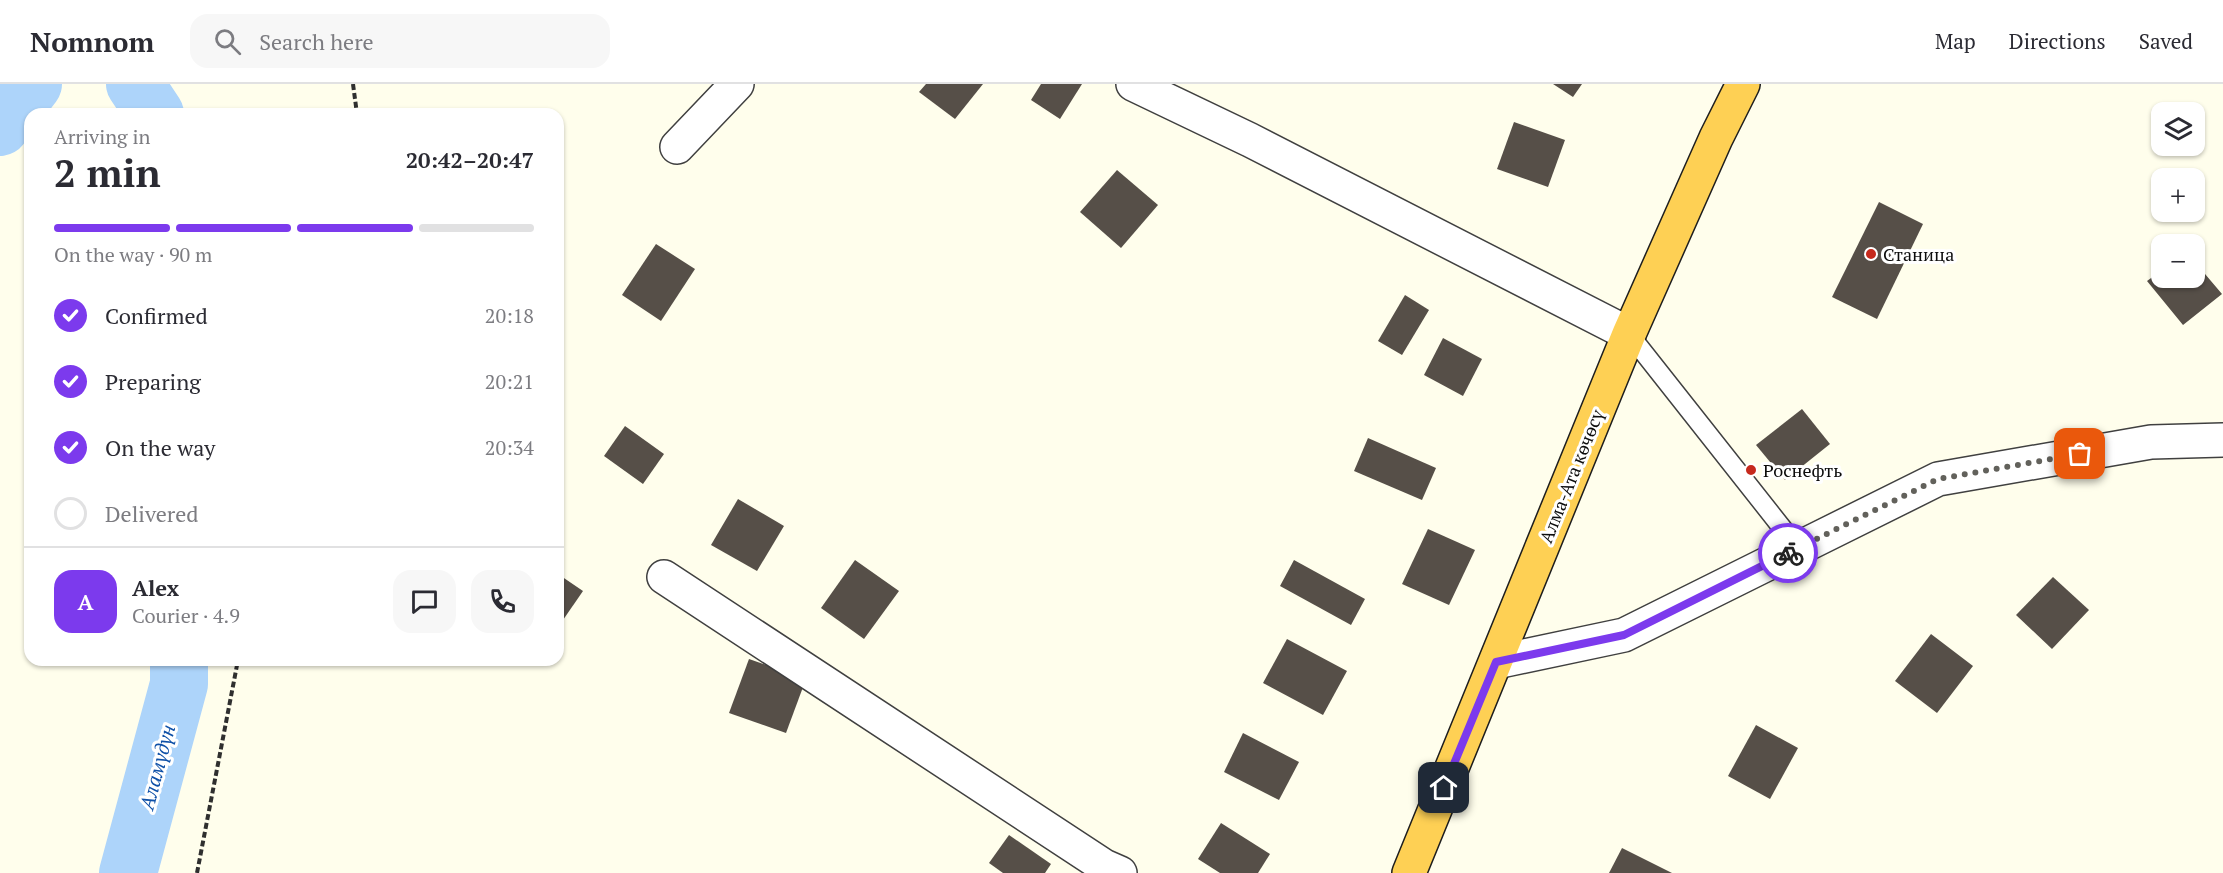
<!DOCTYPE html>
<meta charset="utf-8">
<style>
:root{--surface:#fff;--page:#f7f7f7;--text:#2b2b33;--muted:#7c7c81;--line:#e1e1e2;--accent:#7c3aed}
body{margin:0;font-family:"PT Serif",serif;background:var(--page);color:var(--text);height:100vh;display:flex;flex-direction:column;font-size:22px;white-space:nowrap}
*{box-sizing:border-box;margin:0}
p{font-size:20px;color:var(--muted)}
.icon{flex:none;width:33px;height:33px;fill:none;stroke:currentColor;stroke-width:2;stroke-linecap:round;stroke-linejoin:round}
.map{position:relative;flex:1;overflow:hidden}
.drawer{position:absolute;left:24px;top:24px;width:540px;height:558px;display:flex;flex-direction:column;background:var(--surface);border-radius:18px;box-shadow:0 2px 4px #0004}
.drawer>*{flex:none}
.controls{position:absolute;left:2151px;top:18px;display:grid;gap:12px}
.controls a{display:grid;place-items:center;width:54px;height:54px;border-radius:12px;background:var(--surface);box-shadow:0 2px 4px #0004;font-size:30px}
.pin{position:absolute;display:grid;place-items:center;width:51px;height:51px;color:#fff;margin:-26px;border-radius:12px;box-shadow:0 3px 9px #0006}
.courier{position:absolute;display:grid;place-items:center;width:60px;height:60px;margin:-30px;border:4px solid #7c3aed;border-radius:50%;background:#fff;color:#222;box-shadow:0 2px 8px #0007}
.summary em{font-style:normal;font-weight:700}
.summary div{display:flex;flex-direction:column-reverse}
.summary{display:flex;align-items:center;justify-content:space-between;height:102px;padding:0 30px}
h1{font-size:39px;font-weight:700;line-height:45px}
.bar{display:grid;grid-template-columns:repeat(4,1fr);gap:9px 6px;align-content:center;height:72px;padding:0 30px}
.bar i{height:8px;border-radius:4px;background:var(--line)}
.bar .current{background:var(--accent)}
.bar p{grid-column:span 4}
.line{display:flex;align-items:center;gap:15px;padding:0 30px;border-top:2px solid var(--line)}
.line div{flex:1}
.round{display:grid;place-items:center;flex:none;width:63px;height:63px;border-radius:18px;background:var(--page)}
ol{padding:0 30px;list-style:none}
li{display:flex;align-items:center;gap:18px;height:66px}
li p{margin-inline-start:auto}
li .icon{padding:6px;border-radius:50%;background:var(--accent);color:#fff;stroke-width:4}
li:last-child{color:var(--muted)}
li i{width:33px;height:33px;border:3px solid var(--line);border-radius:50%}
header{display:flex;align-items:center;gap:36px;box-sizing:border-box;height:84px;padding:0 30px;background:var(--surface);border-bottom:2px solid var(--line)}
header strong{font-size:28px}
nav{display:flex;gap:33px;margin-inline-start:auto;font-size:21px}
.search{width:420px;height:54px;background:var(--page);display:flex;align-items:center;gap:15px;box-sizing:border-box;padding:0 21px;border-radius:18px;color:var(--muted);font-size:22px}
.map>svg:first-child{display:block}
</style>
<header>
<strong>Nomnom</strong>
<div class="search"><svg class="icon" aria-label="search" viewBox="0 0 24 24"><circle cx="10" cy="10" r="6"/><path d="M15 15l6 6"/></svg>Search here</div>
<nav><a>Map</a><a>Directions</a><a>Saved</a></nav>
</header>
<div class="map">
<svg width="2223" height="789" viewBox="0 0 2223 789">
<rect width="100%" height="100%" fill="#fffeec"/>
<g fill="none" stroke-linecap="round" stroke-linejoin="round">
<g stroke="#add4fa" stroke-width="58">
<polyline points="135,0 155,30"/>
<polyline points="0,43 33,0"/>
<polyline points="128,789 179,600 179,576"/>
</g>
</g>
<g fill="#564f48">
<polygon points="926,0 983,0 955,35 919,8"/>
<polygon points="1041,0 1082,0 1060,35 1031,16"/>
<polygon points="1553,0 1582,0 1573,13"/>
<polygon points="1514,38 1565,56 1548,103 1497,85"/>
<polygon points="1117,86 1158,121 1121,164 1080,128"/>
<polygon points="1879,118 1923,140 1877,235 1832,213"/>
<polygon points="656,160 695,185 661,237 622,211"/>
<polygon points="2194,177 2222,210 2183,241 2147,197 2162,186 2162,194 2194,194"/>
<polygon points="1405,211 1429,226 1402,271 1378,257"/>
<polygon points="1443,254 1482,275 1463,312 1424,291"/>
<polygon points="1802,325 1830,360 1785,396 1756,361"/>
<polygon points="625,342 664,370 643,400 604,372"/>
<polygon points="1368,354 1436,384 1422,416 1354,387"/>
<polygon points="738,415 784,442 757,487 711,461"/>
<polygon points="1428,445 1475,466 1449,521 1402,500"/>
<polygon points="855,476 899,507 864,555 821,524"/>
<polygon points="1294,476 1365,515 1351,541 1280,502"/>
<polygon points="558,490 583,507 563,536 558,533"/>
<polygon points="2053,493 2089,526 2052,565 2016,531"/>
<polygon points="1931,550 1973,582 1937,629 1895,597"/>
<polygon points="1287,555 1347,587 1323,631 1263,599"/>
<polygon points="749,575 806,595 786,649 729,629"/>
<polygon points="1756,641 1798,664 1770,715 1728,692"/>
<polygon points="1243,649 1299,678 1279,716 1224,688"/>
<polygon points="1221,739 1270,770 1258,789 1220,789 1198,775"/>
<polygon points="1009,751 1051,780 1045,789 1003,789 989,779"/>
<polygon points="1622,764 1672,789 1609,789"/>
</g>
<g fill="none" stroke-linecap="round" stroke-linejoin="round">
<g stroke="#404040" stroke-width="21">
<polyline id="service" points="1629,250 1798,464"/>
</g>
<g stroke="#404040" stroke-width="36">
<g id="minor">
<polyline points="1133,0 1250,56 1629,250"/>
<polyline points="677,63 737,0"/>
<polyline points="664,493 1104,782 1120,789"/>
</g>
</g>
<g stroke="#404040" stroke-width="36">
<polyline id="tertiary" points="1496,578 1624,551 1938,395 2151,358 2223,356"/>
</g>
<g stroke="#1e1e1e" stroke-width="36">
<polyline id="trunk" points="1409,789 1629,250 1716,54 1743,0"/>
</g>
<g stroke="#2f2f2f" stroke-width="4" stroke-dasharray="6 3" stroke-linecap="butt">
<polyline points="353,0 357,30"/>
<polyline points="197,789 238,576"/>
</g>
<use href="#service" stroke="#fff" stroke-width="18"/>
<use href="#minor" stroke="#fff" stroke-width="33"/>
<use href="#tertiary" stroke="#fff" stroke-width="33"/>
<use href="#trunk" stroke="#fed054" stroke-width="33"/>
</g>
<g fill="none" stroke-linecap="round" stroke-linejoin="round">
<polyline stroke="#62615b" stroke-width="6" stroke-dasharray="0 10.8" points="1788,469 1938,395 2080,370"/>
<polyline stroke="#7c3aed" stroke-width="8" points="1444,704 1496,578 1624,551 1788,469"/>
</g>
<g fill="#c6291c" stroke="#fff" stroke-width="2">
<circle cx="1871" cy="170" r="6"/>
<circle cx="1751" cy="386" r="6"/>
</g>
<g text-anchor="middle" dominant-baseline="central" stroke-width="6" stroke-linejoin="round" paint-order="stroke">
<g font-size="18" fill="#0d0d0d" stroke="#fff" text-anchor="start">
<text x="1883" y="170">Станица</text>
<text x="1763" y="386">Роснефть</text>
</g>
<g font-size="18" fill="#0d0d0d" stroke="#fff">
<text transform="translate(1571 392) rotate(-68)">Алма-Ата көчөсү</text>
</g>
<g font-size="20" font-style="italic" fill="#0e50a7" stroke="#fff">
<text transform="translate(157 683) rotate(-75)">Аламүдүн</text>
</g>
</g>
</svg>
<div class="controls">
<a><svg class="icon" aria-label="layers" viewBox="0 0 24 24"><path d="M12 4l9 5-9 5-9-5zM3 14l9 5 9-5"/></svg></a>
<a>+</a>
<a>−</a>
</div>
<div class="pin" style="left:2080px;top:370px;background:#ea580c"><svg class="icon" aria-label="bag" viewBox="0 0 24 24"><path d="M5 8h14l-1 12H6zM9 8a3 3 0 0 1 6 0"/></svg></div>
<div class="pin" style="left:1444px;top:704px;background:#1f2937"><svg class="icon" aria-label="home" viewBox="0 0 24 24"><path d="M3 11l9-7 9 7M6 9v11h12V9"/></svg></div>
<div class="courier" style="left:1788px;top:469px"><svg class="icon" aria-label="bike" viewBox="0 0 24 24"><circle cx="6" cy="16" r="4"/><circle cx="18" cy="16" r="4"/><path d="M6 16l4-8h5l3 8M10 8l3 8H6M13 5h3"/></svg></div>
<section class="drawer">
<div class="summary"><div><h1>2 min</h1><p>Arriving in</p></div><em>20:42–20:47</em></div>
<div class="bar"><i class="current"></i><i class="current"></i><i class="current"></i><i></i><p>On the way · 90 m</p></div>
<ol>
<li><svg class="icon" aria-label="check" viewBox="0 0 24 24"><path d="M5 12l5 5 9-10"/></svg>Confirmed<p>20:18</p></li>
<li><svg class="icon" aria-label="check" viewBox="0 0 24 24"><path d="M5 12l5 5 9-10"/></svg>Preparing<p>20:21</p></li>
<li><svg class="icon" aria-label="check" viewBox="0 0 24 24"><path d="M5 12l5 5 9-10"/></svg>On the way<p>20:34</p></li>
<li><i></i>Delivered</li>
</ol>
<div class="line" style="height:108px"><b class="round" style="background:var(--accent);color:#fff">A</b><div><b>Alex</b><p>Courier · 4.9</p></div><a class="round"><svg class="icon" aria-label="chat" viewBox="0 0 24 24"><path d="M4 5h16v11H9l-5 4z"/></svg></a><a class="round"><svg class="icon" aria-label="phone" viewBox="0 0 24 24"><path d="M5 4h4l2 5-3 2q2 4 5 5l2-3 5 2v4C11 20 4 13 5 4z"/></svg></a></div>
</section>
</div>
